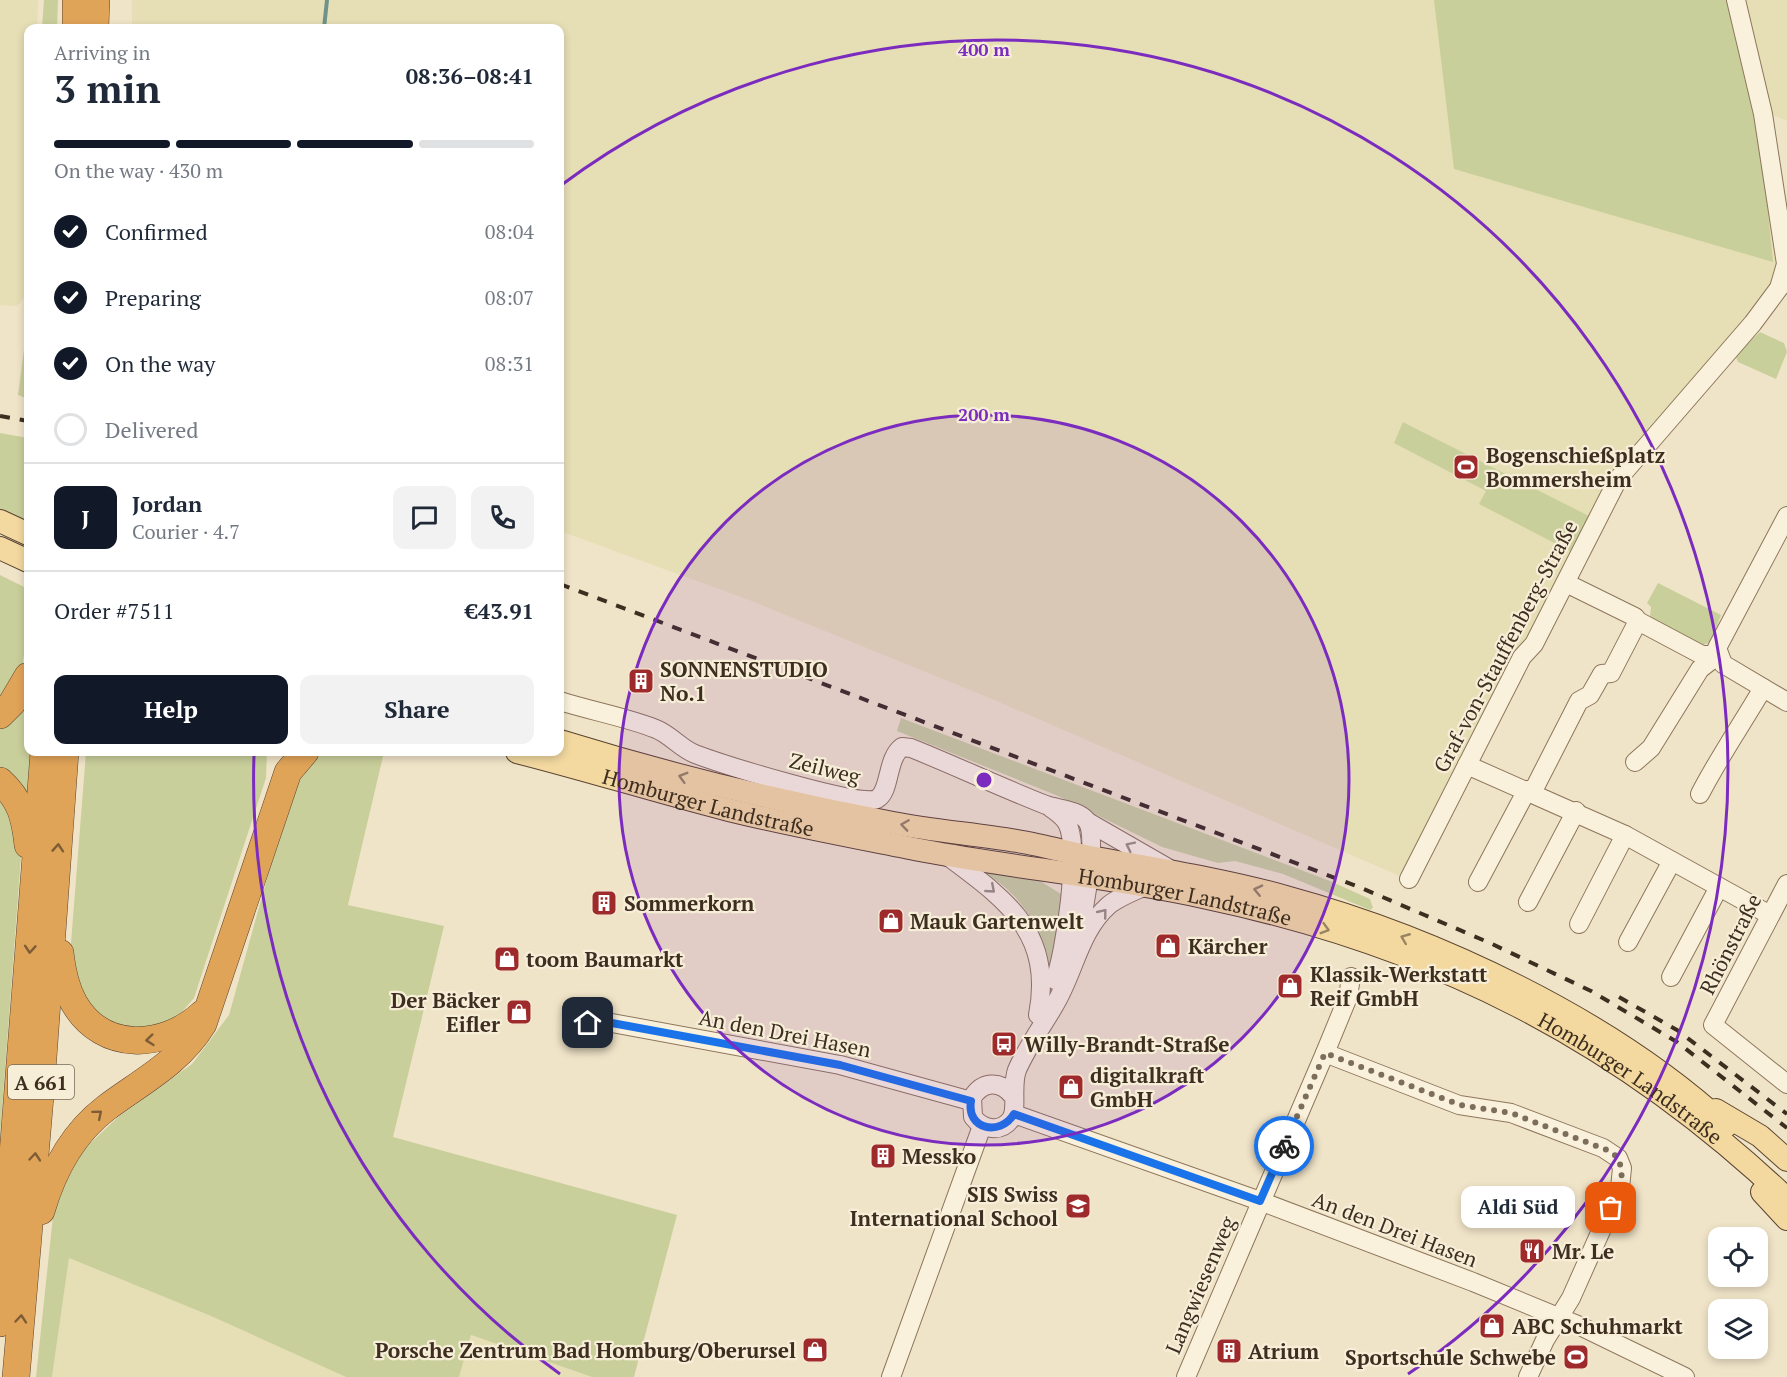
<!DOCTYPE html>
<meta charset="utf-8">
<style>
:root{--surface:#fff;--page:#f2f2f3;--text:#1f2937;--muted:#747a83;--line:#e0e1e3;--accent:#111827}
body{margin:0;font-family:"PT Serif",serif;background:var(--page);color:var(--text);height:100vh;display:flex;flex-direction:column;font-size:22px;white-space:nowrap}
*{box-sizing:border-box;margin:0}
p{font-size:20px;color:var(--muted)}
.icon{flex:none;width:33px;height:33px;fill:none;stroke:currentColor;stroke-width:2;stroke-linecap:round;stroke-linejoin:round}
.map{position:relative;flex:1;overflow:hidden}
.side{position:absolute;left:24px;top:24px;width:540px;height:732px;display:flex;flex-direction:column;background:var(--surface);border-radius:12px;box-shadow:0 3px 9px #0003}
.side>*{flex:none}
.buttons{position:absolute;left:1708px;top:1227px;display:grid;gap:12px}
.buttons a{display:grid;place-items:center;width:60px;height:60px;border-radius:12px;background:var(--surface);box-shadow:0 3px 9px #0003;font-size:30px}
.pin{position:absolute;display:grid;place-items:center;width:51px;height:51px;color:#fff;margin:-26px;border-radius:12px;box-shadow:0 3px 9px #0006}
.courier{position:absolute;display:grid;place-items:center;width:60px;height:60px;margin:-30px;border:4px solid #1a73e8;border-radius:50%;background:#fff;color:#222;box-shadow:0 2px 8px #0007}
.bubble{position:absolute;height:42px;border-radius:12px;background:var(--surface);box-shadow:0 3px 9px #0003;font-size:20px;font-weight:600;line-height:42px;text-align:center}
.summary em{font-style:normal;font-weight:600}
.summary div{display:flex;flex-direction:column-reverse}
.summary{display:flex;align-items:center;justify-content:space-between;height:102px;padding:0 30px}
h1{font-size:39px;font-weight:600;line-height:45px}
.bar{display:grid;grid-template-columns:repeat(4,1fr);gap:9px 6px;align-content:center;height:72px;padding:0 30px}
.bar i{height:8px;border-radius:4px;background:var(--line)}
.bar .current{background:var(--accent)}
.bar p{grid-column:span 4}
.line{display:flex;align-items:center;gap:15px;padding:0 30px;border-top:2px solid var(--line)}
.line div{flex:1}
.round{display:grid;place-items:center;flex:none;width:63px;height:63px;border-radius:12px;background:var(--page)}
ol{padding:0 30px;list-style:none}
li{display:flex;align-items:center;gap:18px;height:66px}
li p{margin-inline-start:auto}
li .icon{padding:6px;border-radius:50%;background:var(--accent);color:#fff;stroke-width:4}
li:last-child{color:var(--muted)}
li i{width:33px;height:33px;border:3px solid var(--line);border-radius:50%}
.button{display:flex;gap:12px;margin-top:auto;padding:12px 30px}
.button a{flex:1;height:69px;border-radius:12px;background:var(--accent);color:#fff;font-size:24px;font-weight:600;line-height:69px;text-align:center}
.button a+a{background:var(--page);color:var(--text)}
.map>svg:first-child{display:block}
</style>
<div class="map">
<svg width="1787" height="1377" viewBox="0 0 1787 1377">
<rect width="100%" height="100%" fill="#f0e4c8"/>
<g fill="#e6deb5" fill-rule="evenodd">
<polygon points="0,0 38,0 37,28 28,28 28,293 17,306 0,305"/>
<path d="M132,0H1787V121L1768,113L1785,274L1618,479L1402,877L997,701L749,600L560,531V28H132ZM1403,422H1404L1588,516L1480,503L1487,491Z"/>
<polygon points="69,1258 211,1316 346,1377 52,1377"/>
<polygon points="471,1335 592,1377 459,1377"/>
</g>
<g fill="#c9cf9b">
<polygon points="44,0 58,0 57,28 42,28"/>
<polygon points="1434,0 1726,0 1762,152 1773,262 1454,169"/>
<polygon points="28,319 28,399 18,395"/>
<polygon points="1760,332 1784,343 1787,352 1776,379 1738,362 1735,355"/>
<polygon points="1403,422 1589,516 1570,551 1479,504 1486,491 1394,443"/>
<polygon points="0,433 28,438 28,530 0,516"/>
<polygon points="0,575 28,589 28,635 20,676 0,708"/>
<polygon points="1658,583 1721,615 1711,642 1703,645 1673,630 1674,627 1670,630 1650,616 1651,607 1647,603"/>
<polygon points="28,696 28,752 36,752 32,811 0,771 0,726"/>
<polygon points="901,718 1330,881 1370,899 1373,908 1370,910 1283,874 1235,861 1218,863 1162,847 1058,796 897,731"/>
<polygon points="86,752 267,752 266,778 194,998 177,1018 155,1029 127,1030 102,1021 71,977 71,943"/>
<polygon points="324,752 384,752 348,905 444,926 393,1137 677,1215 634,1377 592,1377 471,1335 459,1377 346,1377 211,1316 69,1258 52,1377 36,1377 55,1197 81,1152 118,1117 192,1064 229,1015 287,807 304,770"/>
<polygon points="0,788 22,843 0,1137"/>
<path d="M981,871L1034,877L1061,894L1057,950L1049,973C1040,927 1024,895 981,871Z"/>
</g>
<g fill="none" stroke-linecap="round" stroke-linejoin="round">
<polyline stroke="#6f938a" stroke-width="4" points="324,28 327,0"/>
<g stroke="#8d765c" stroke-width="20">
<g id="minor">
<polyline points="1787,516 1717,648 1723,664 1787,702"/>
<polyline points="1566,583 1635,617 1638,621 1702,655 1718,655"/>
<path d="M560,701C591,711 626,717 656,729C671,735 680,748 695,754C719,763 860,808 877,799C891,791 886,759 902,747L911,748C956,766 1000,787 1046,805C1058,809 1079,810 1087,821C1100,840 1079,932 1075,957"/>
<polyline points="1635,762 1651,748 1700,669 1718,655"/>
<polyline points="1467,765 1625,835 1770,915"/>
<polyline points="1532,793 1579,701 1590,695 1602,674 1611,673 1638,621"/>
<path d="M1700,794C1719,757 1742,724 1763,688"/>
<path d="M1050,807C1056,812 1063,816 1067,823C1081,848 1065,952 1055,980"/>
<polyline points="1088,822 1168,868"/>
<path d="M946,855C1005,899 1054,932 1038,1015"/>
<polyline points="1409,879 1522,657 1534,644 1618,479 1753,323 1779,288 1786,264 1763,114 1736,0"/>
<polyline points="1478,882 1527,790"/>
<polyline points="1787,884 1713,1025 1787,1084"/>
<polyline points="1528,902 1576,811"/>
<polyline points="1579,924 1625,835"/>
<polyline points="1628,942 1672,861"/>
<polyline points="1671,977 1719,887"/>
<polyline points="588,1023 601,1021 840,1065 971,1101"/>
<polyline points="1325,1053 1459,1105 1511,1113 1603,1148 1618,1158 1622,1168 1620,1188 1571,1298 1545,1340 1528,1377"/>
<path d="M1012,1095C1000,1080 982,1081 972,1098L973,1117C983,1130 1001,1133 1011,1119C1018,1109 1011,1086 1017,1070C1027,1047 1042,1027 1054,1006C1074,974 1079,931 1109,905C1119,897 1134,891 1146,886"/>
<polyline points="1014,1114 1260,1201 1473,1282 1580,1326 1685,1377"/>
<polyline points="891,1377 982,1126"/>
<polyline points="1186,1377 1325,1053 1348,997 1351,977"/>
</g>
</g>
<g stroke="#5b4430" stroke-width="24">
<g id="major">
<polyline points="0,521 28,534"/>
<polyline points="0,548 28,561"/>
<path d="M560,741C670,775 780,802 893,823C934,831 976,834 1017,841C1042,845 1066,852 1090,857C1156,869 1222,879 1286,897C1437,938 1611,1020 1726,1126"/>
<path id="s1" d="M517,752C588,770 658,792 729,810C794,826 860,838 925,851C1017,868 1111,877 1203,897C1432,945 1617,1038 1787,1199"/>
<polyline points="1716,1110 1760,1136 1787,1160"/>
<polyline points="1762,1192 1787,1219"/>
</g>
</g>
<g stroke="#5b4430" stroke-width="28">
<g id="highway">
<polyline points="76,28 76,0"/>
<polyline points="95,28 96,0"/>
<polyline points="0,715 12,703 28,676"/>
<path d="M0,781C21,800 25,818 28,845"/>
<path d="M60,953C62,971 65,987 74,1003C103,1053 164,1049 202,1014"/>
<path d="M41,1211C53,1170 72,1134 106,1108C142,1081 179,1063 203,1024L288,772L305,752"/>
<polyline points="0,1323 44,752"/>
<polyline points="16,1377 41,1085 65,752"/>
</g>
</g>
<use href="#minor" stroke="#faf1dc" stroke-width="18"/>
<use href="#major" stroke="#f3d9a0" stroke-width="22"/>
<use href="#highway" stroke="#e0a458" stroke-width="27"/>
<g stroke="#3d2e20" stroke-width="4" stroke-dasharray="10 10" stroke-linecap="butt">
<polyline points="0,416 28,421"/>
<polyline points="560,584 1359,887 1490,943 1591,991 1677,1042 1787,1128"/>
<polyline points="1619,997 1677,1030 1787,1114"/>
</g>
</g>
<defs><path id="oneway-chevron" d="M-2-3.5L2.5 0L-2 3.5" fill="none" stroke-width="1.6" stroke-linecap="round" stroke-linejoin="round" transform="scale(1.5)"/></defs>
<g stroke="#988460">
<use href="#oneway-chevron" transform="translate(683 777) rotate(-164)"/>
<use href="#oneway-chevron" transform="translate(905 825) rotate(-172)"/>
<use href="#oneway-chevron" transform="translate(1258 890) rotate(-167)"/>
<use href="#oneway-chevron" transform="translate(1325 929) rotate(16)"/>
<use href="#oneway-chevron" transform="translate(1405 938) rotate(-158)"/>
</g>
<g stroke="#9c907e">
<use href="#oneway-chevron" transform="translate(1130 846) rotate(-154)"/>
<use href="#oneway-chevron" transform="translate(991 889) rotate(41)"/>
<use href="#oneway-chevron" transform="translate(1103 913) rotate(-51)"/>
</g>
<g stroke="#7e5d36">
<use href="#oneway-chevron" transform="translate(58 848) rotate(-86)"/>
<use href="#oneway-chevron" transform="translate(30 949) rotate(94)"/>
<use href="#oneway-chevron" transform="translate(150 1040) rotate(174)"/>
<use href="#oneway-chevron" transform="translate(98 1114) rotate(-40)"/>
<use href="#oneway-chevron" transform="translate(35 1157) rotate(-85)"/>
<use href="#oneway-chevron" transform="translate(21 1319) rotate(-85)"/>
</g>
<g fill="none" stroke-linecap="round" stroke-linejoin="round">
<path stroke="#7c6e5b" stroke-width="6" stroke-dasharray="0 10.8" d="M1284,1146L1325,1053L1460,1105L1511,1113L1612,1152C1629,1169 1620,1188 1611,1208"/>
<path stroke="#1a73e8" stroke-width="8" d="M588,1023L601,1021L840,1065L971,1101C966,1129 1000,1137 1014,1114L1260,1201L1284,1146"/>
</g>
<circle cx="984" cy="780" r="365" fill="#7b2cbf" fill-opacity=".12"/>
<g fill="none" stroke="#7b2cbf" stroke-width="3">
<circle cx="984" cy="780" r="365"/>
<path d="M560 1374A730 730 0 0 1 254 755M560 186A730 730 0 1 1 1408 1374"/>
</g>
<defs>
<g id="stadium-square" transform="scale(1.35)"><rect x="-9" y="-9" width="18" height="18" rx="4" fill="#9e2a2b" stroke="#f7eed8"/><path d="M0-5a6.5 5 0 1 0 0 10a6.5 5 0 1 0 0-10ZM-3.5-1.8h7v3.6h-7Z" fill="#fff"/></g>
<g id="building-square" transform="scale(1.35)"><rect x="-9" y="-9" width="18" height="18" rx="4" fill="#9e2a2b" stroke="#f7eed8"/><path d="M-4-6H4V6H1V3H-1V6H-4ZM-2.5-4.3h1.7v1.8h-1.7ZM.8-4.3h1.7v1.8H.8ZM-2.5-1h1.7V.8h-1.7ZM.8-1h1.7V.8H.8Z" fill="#fff"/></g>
<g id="shop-square" transform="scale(1.35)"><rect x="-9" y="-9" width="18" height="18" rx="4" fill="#9e2a2b" stroke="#f7eed8"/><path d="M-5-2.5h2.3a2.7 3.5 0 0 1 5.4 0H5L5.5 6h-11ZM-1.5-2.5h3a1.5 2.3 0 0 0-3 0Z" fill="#fff"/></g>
<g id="bus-square" transform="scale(1.35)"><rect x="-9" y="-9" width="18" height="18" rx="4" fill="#9e2a2b" stroke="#f7eed8"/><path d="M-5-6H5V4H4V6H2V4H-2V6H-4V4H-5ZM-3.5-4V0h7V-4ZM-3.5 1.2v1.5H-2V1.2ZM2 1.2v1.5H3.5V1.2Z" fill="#fff"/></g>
<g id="school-square" transform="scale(1.35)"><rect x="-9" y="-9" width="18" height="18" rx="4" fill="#9e2a2b" stroke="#f7eed8"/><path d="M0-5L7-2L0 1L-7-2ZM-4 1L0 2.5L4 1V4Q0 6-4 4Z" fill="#fff"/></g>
<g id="restaurant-square" transform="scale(1.35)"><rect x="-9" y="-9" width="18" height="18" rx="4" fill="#9e2a2b" stroke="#f7eed8"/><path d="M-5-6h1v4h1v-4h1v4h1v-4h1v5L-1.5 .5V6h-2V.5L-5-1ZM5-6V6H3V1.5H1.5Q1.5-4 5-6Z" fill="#fff"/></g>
</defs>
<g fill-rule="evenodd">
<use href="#stadium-square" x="1466" y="467"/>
<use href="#building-square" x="641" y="681"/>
<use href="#building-square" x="604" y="903"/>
<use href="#shop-square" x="891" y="921"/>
<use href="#shop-square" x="1168" y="946"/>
<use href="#shop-square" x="507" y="959"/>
<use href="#shop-square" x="1290" y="986"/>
<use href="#shop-square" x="519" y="1012"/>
<use href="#bus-square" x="1004" y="1044"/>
<use href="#shop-square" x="1071" y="1087"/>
<use href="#building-square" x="883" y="1156"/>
<use href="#school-square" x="1078" y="1206"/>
<use href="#restaurant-square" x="1532" y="1251"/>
<use href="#shop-square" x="1492" y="1326"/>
<use href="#shop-square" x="815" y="1350"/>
<use href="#building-square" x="1229" y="1351"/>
<use href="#stadium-square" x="1576" y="1357"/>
</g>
<g text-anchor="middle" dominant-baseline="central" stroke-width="4.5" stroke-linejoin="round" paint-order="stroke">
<rect fill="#f7eed8" stroke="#756857" stroke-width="1.5" x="8" y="1065" width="66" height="34" rx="4.5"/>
<g font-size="20" font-weight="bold" fill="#3d2e20">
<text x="41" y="1082">A 661</text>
</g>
<g font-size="21" font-weight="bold" fill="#3d2e20" stroke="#f7eed8" text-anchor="start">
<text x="1486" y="455">Bogenschießplatz<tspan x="1486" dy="24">Bommersheim</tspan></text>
<text x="660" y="669">SONNENSTUDIO<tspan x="660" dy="24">No.1</tspan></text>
<text x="624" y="903">Sommerkorn</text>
<text x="910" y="921">Mauk Gartenwelt</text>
<text x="1188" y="946">Kärcher</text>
<text x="526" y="959">toom Baumarkt</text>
<text x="1310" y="974">Klassik-Werkstatt<tspan x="1310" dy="24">Reif GmbH</tspan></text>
<text x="500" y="1000" text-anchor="end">Der Bäcker<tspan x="500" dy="24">Eifler</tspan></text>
<text x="1024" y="1044">Willy-Brandt-Straße</text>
<text x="1090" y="1075">digitalkraft<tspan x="1090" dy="24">GmbH</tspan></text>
<text x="902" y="1156">Messko</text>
<text x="1058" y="1194" text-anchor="end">SIS Swiss<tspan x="1058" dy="24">International School</tspan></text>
<text x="1552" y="1251">Mr. Le</text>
<text x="1512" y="1326">ABC Schuhmarkt</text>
<text x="796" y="1350" text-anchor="end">Porsche Zentrum Bad Homburg/Oberursel</text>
<text x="1248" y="1351">Atrium</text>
<text x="1556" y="1357" text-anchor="end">Sportschule Schwebe</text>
</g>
<g font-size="21" fill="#3d2e20" stroke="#f7eed8">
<text transform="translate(1505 646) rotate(-62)">Graf-von-Stauffenberg-Straße</text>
<text transform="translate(825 768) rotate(14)">Zeilweg</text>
<text stroke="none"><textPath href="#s1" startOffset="198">Homburger Landstraße</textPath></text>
<text stroke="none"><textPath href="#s1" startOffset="684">Homburger Landstraße</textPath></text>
<text transform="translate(1730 944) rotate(-63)">Rhönstraße</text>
<text transform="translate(785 1033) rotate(11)">An den Drei Hasen</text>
<text stroke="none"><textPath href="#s1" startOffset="1170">Homburger Landstraße</textPath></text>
<text transform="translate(1395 1229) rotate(21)">An den Drei Hasen</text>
<text transform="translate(1200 1285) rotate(-67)">Langwiesenweg</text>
</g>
</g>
<circle cx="984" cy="780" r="9" fill="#7b2cbf" stroke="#f7eed8" stroke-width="3"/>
<g font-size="18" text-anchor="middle" font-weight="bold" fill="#7b2cbf" stroke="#f7eed8" stroke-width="4.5" stroke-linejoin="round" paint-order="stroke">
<text x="984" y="56">400 m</text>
<text x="984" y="421">200 m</text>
</g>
</svg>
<div class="buttons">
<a><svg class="icon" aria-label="locate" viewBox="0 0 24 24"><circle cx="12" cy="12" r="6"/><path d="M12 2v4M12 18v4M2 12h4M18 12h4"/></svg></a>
<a><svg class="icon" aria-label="layers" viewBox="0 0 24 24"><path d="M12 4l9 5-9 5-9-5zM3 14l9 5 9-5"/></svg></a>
</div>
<div class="pin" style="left:1611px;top:1208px;background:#ea580c"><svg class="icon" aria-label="bag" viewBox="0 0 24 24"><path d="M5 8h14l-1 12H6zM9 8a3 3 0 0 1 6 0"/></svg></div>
<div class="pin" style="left:588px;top:1023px;background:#1f2937"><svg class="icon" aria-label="home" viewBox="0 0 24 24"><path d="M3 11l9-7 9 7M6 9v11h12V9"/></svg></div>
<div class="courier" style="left:1284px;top:1146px"><svg class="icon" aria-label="bike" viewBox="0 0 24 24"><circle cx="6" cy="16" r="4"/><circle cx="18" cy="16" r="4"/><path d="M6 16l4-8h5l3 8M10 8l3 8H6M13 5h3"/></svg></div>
<div class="bubble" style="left:1461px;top:1186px;width:114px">Aldi Süd</div>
<section class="side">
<div class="summary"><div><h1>3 min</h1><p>Arriving in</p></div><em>08:36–08:41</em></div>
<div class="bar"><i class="current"></i><i class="current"></i><i class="current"></i><i></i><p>On the way · 430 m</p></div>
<ol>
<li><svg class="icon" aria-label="check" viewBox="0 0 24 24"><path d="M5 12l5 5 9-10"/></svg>Confirmed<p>08:04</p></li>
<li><svg class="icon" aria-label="check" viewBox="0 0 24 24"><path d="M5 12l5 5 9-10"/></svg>Preparing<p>08:07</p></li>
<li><svg class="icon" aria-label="check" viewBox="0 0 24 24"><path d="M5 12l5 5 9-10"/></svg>On the way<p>08:31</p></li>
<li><i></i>Delivered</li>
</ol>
<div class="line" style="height:108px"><b class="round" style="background:var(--accent);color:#fff">J</b><div><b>Jordan</b><p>Courier · 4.7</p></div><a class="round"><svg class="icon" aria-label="chat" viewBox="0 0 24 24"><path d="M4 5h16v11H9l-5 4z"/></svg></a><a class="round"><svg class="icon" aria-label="phone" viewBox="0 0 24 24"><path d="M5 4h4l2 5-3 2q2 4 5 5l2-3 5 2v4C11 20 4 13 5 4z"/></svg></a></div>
<div class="line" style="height:78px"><div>Order #7511</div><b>€43.91</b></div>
<div class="button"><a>Help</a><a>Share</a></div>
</section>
</div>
